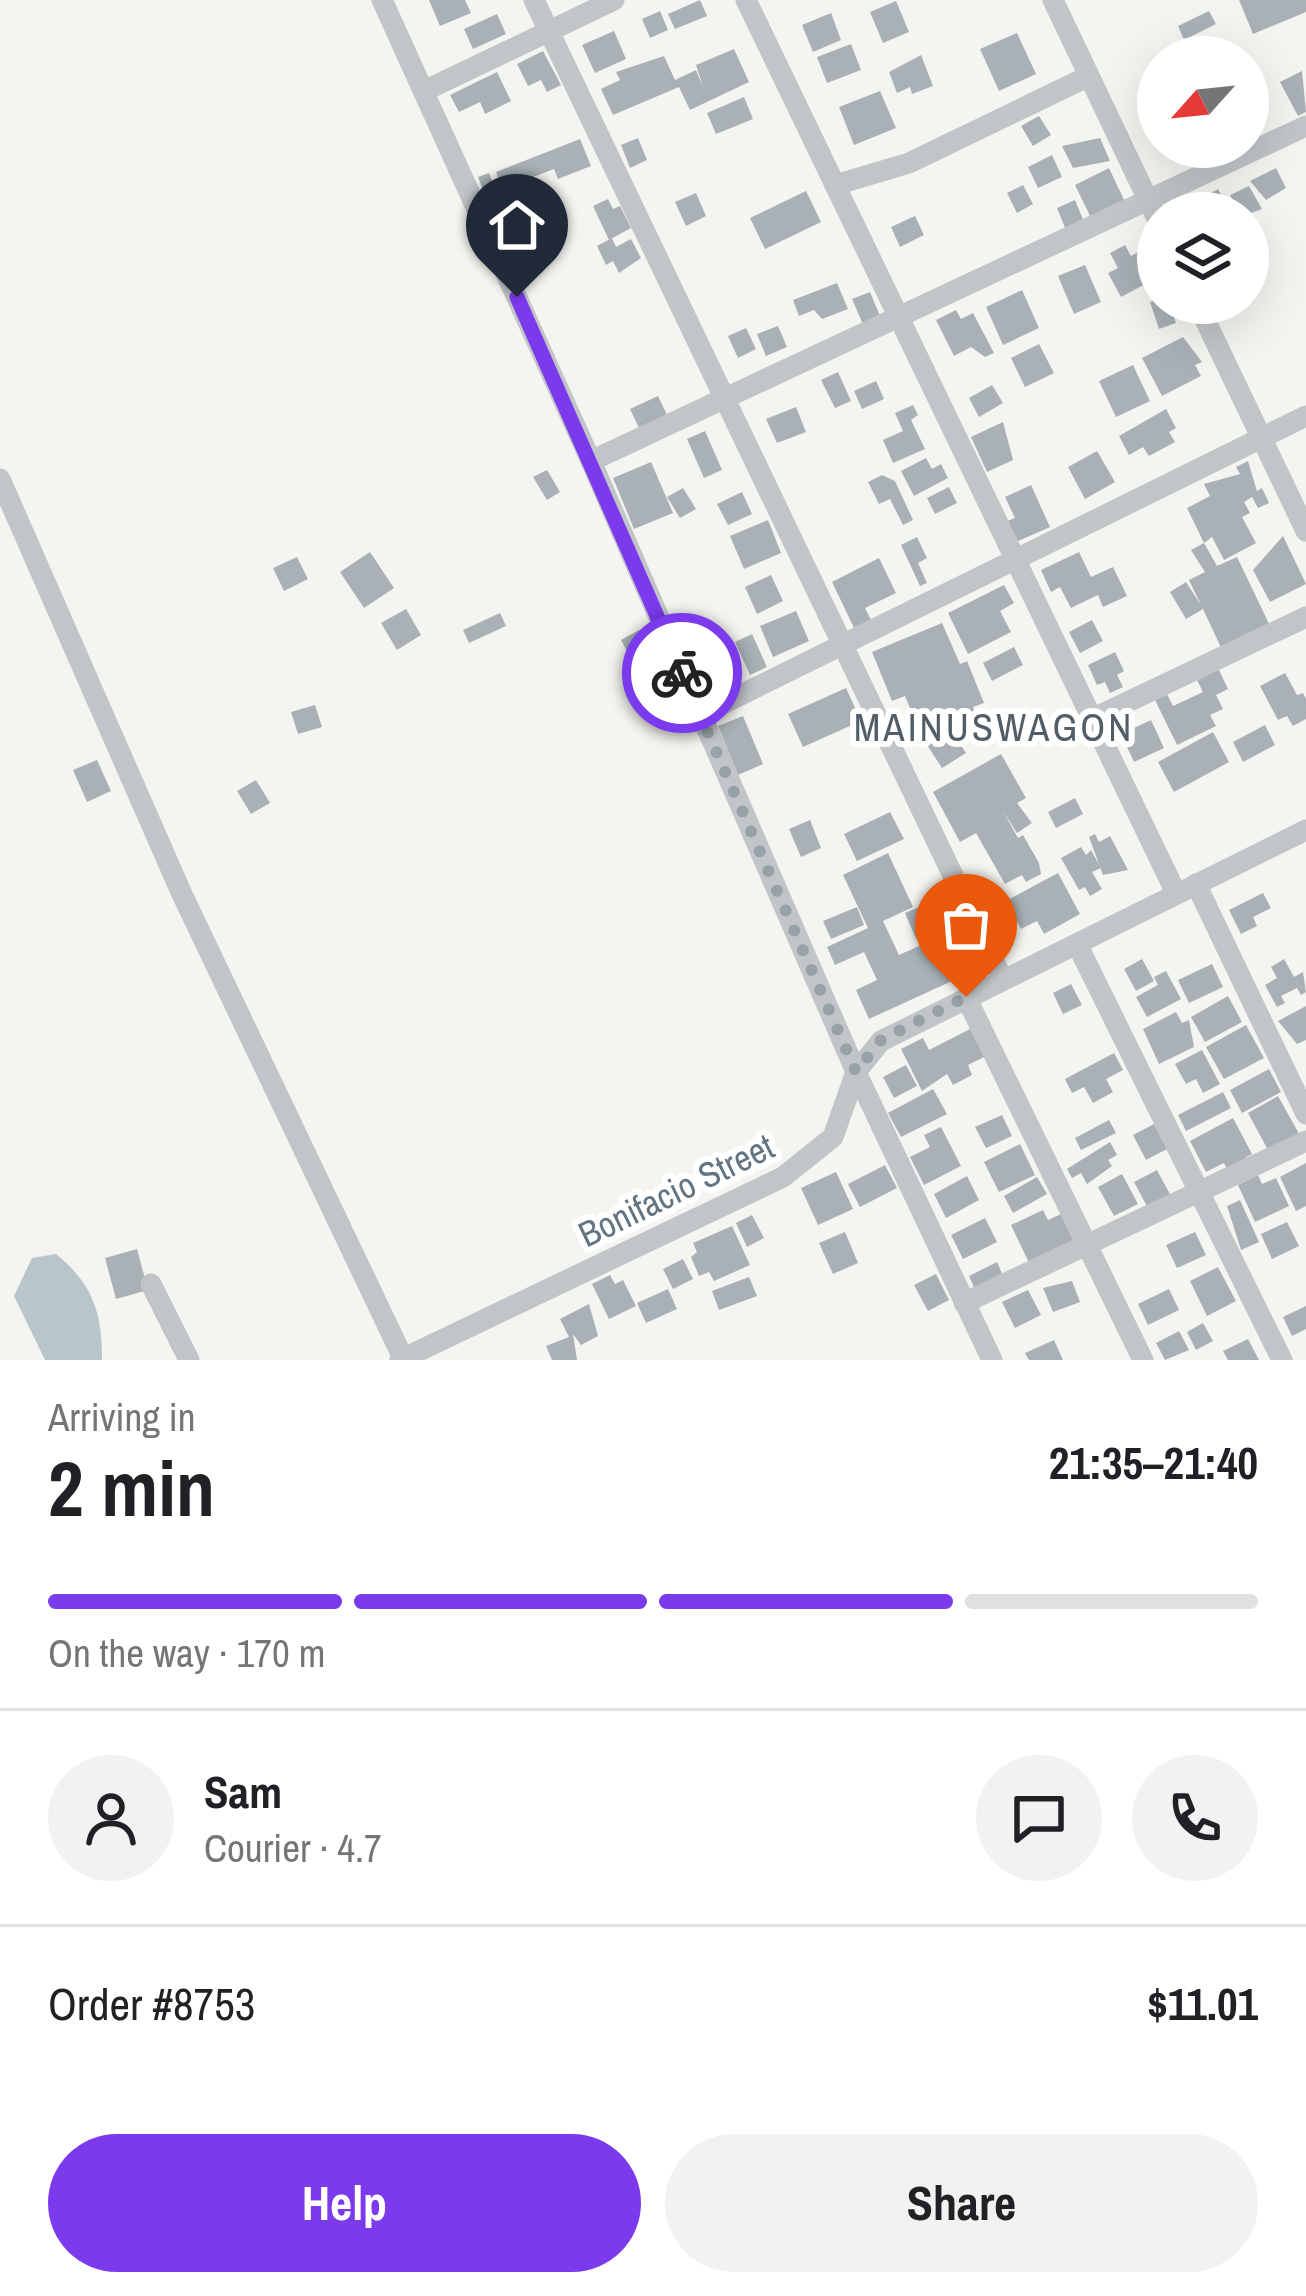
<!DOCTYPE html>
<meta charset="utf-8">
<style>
:root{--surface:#fff;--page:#f2f2f2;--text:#202124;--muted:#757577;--line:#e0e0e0;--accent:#7c3aed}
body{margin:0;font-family:"Archivo Narrow",sans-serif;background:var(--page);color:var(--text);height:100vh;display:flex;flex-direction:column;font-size:45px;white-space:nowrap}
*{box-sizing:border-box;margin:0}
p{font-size:39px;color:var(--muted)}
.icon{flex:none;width:66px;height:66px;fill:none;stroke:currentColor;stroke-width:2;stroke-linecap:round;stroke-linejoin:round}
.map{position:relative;height:1360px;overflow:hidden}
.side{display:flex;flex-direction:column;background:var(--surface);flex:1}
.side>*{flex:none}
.needle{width:78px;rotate:243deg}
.controls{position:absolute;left:1137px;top:36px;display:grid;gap:24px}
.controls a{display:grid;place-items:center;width:132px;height:132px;border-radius:50%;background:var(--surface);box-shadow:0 12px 48px #0002;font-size:60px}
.pin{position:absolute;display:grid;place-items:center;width:102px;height:102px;color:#fff;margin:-123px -51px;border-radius:50% 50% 50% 0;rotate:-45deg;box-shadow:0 0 12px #0007}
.pin .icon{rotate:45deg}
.courier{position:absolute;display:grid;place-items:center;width:120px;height:120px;margin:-60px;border:9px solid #7c3aed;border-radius:50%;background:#fff;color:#222;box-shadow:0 3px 15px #0007}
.head em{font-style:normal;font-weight:700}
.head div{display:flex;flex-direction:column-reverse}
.head{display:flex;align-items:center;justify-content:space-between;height:204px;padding:0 48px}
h1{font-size:78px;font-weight:700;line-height:90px}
.bar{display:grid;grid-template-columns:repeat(4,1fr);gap:18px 12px;align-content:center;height:144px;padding:0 48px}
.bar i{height:15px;border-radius:9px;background:var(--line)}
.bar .selected{background:var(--accent)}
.bar p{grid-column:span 4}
.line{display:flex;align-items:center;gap:30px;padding:0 48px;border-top:3px solid var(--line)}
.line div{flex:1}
.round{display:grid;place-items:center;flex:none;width:126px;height:126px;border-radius:63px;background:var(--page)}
.cta{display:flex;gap:24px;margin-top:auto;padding:24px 48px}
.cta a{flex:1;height:138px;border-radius:72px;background:var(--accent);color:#fff;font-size:48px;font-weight:700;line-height:138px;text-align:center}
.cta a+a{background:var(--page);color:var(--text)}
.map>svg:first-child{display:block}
</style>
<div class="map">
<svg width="1306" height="1360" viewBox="0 0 1306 1360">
<rect width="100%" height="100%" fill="#f4f5f0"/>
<path fill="#b8c5ca" d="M56,1254C93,1284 102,1313 102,1360H45L14,1296L32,1258Z"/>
<g fill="#a9b1b6">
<polygon points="429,0 465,0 471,13 440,26"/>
<polygon points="700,0 707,16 675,29 668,14"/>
<polygon points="1239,0 1306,0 1306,12 1253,34"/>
<polygon points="896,1 909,32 883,43 870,12"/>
<polygon points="660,11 668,30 650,38 642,19"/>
<polygon points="1209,11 1216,24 1184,40 1178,26"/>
<polygon points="831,13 841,40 813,52 802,25"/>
<polygon points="497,14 506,34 473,49 464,29"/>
<polygon points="614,31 626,59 595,73 582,45"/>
<polygon points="1017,33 1036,74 999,91 980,49"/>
<polygon points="851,44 861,70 827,83 817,57"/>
<polygon points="734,49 749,82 690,110 679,87 613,115 601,89 620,80 616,72 664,56 675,80 696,70 703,87 696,65"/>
<polygon points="543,51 561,85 547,92 541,80 528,86 517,64"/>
<polygon points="921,55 933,86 912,94 910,87 897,93 889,72"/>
<polygon points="1302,71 1306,112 1298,116 1280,82"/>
<polygon points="497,72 511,101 485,114 480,102 459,112 450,95"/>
<polygon points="880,91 896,128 854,145 839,107"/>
<polygon points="744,97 753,119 716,134 707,113"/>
<polygon points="1039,116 1051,135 1033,146 1021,126"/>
<polygon points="638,138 647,160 630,168 621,145"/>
<polygon points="1100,138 1110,161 1073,168 1062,146"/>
<polygon points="580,139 591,166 558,179 554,169 502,189 496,172"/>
<polygon points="1052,155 1062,177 1038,188 1028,167"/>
<polygon points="1109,168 1126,204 1092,220 1075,185"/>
<polygon points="1276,168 1286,188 1266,200 1250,181"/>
<polygon points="489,173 507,219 496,223 478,177"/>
<polygon points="1023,185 1033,204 1017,213 1007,193"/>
<polygon points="1249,186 1262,209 1248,214 1240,213 1230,195"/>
<polygon points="1218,189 1231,213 1175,213"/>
<polygon points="806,191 821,222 765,249 750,218"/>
<polygon points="696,193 706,216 686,226 675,202"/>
<polygon points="608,199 613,209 620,206 631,228 609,240 593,206"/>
<polygon points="1075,200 1084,222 1066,230 1057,208"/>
<polygon points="915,216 924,235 900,247 891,227"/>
<polygon points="531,237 545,265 522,276 508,249"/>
<polygon points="612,238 616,247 631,239 641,258 619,273 613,261 606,265 597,246"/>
<polygon points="1125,245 1131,256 1138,252 1153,280 1121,297 1108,273 1118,268 1110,253"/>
<polygon points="1085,265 1101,302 1074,314 1058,276"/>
<polygon points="837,283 848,309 822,319 814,310 799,316 793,300"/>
<polygon points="1022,290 1039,328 1003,345 986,307"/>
<polygon points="870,292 882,321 865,329 852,299"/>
<polygon points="1158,299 1169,303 1176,323 1159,329 1150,302"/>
<polygon points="956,310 961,319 973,313 994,353 985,357 971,347 954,356 936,320"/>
<polygon points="778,326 787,347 766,356 757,334"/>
<polygon points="746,328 756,349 738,358 728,336"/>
<polygon points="1183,337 1202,362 1195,365 1201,376 1162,396 1142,358"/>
<polygon points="1039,344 1054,373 1025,387 1011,358"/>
<polygon points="1133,365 1150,401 1116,417 1099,381"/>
<polygon points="838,372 851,401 835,408 821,380"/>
<polygon points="876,381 884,399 862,409 854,391"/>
<polygon points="992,385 1003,403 979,417 969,398"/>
<polygon points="658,396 668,417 640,430 630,409"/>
<polygon points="913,405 918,415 911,420 925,449 893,463 883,440 903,431 895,413"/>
<polygon points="796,407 806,432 777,443 766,419"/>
<polygon points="1166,409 1176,428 1169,432 1175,442 1149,456 1143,447 1129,455 1119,436"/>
<polygon points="1003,422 1013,460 987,472 971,437"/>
<polygon points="705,431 722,470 704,478 687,439"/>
<polygon points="1097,451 1115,482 1085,499 1068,467"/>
<polygon points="926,458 932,469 941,464 948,478 914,496 901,471"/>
<polygon points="1248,461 1257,491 1262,488 1269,503 1258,508 1252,497 1244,502 1250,513 1242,517 1256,543 1224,560 1212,537 1204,543 1187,508 1210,496 1204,484 1240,474 1236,467"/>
<polygon points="651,462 673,513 634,529 613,478"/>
<polygon points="547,470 560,492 547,500 533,477"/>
<polygon points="882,475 895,481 913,520 903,525 890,499 879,504 868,482"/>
<polygon points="1031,485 1050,527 1014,543 1005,522 1015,518 1005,497"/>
<polygon points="949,487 957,503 935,514 927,498"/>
<polygon points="683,488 696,509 680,518 667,497"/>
<polygon points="742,492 752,514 728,525 717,504"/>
<polygon points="768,520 781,553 744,569 730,536"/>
<polygon points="1283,536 1306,584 1270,602 1253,570"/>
<polygon points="917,537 927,558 918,563 927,583 920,586 901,545"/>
<polygon points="1204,543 1217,566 1237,557 1272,630 1224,654 1203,609 1186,619 1170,592 1186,582 1201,605 1189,580 1205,572 1191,550"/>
<polygon points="370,552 394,588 364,608 340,572"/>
<polygon points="1079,552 1091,577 1113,567 1127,596 1103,607 1098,595 1071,608 1060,587 1051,592 1041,570"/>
<polygon points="297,557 308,579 284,591 273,568"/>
<polygon points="879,558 896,593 865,608 873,624 856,632 832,582"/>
<polygon points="771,575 783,601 757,614 745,587"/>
<polygon points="1004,585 1014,603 1000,611 1011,632 968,654 948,613"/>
<polygon points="406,609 421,635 397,650 381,623"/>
<polygon points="796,611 809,641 773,657 760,626"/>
<polygon points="500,613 506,626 469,643 463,630"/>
<polygon points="1092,620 1103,641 1080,653 1069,632"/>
<polygon points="942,623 960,664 967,661 984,703 973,707 976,715 922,737 905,696 892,701 872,652"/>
<polygon points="639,630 652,656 635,666 621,640"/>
<polygon points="752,634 767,667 750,675 735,642"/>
<polygon points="729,640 738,662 715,672 705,649"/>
<polygon points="1014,647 1023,665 992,681 983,663"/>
<polygon points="1115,652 1124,671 1117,675 1123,687 1110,693 1105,682 1097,685 1088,665"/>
<polygon points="1218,668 1228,689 1216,695 1223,709 1210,715 1216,726 1177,745 1154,698 1166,692 1173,706 1203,692 1196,678"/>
<polygon points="1285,673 1297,695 1303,693 1306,699 1306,719 1293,726 1287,716 1278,720 1260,686"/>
<polygon points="846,688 861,721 803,747 788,714"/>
<polygon points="315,705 322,727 298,734 291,712"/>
<polygon points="743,716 763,764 738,775 718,726"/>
<polygon points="1151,720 1164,748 1134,762 1121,734"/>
<polygon points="1265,725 1275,745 1243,762 1233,742"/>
<polygon points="951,730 966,753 942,768 927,745"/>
<polygon points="1213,732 1229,762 1174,792 1158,762"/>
<polygon points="1001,754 1026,798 1017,803 1032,823 1017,833 1003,811 1018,838 1023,835 1039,863 1041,874 1026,882 1022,875 1005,884 976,833 960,842 933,792"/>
<polygon points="97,760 111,791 87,802 73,770"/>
<polygon points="256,780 270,803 251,814 237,791"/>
<polygon points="1075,798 1083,814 1056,828 1048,812"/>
<polygon points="890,812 904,839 857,861 844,834"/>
<polygon points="810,820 821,848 801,857 789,829"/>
<polygon points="1095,834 1099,842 1110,836 1128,870 1103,875 1089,837"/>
<polygon points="1081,847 1086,855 1091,850 1101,868 1092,872 1102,889 1090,896 1085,887 1079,890 1061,858"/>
<polygon points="888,853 913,907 883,921 899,955 957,929 976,970 869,1019 856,990 877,980 864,952 835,965 827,947 868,928 843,875"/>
<polygon points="1058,873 1080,914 1044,934 1037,921 1021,929 1006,901"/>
<polygon points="1263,893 1271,908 1253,917 1257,926 1241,934 1229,910"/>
<polygon points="933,901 944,928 916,939 905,913"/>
<polygon points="857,907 864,925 831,939 823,921"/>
<polygon points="1142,959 1154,981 1136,991 1124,969"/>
<polygon points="1284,959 1294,977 1303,972 1306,992 1301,995 1297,988 1281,996 1285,1003 1277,1007 1265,985 1277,978 1271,967"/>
<polygon points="1212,964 1223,987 1189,1003 1178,980"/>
<polygon points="1166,971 1181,999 1147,1017 1136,997 1158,985 1154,977"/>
<polygon points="1071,984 1082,1005 1063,1014 1053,993"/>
<polygon points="1228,996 1242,1022 1205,1042 1191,1017"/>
<polygon points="1306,1006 1306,1040 1297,1044 1278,1021"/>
<polygon points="1176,1012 1182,1023 1189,1020 1194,1047 1159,1064 1143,1029"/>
<polygon points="1246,1025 1264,1058 1224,1079 1206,1047"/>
<polygon points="972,1028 986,1056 968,1065 972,1075 953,1085 947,1074 922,1091 901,1049 923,1038 929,1050"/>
<polygon points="1202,1050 1220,1084 1203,1093 1196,1079 1186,1084 1175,1064"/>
<polygon points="1114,1053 1123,1070 1106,1079 1113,1092 1093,1103 1084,1087 1072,1093 1065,1079"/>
<polygon points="906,1065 917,1086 894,1098 883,1077"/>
<polygon points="1269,1069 1281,1092 1242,1113 1230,1090"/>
<polygon points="933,1089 947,1114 901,1137 888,1113"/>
<polygon points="1223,1092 1231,1108 1186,1131 1178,1115"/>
<polygon points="1278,1096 1302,1139 1268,1150 1248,1113"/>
<polygon points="1002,1115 1012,1136 986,1148 975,1127"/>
<polygon points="1233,1118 1252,1154 1246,1157 1250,1164 1230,1174 1224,1163 1206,1172 1190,1141"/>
<polygon points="1109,1120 1116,1133 1081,1150 1075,1138"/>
<polygon points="1154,1124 1167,1149 1146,1160 1133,1135"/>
<polygon points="941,1127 961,1166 924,1185 910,1157 930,1147 924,1135"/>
<polygon points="1110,1142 1117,1155 1108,1160 1112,1166 1087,1184 1081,1173 1072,1178 1067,1169"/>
<polygon points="1020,1144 1035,1175 999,1192 984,1162"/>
<polygon points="1306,1163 1306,1206 1296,1211 1280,1177"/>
<polygon points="885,1165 897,1188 860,1207 848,1184"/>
<polygon points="1157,1170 1172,1198 1149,1210 1134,1182"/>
<polygon points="836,1172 853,1209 818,1225 801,1188"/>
<polygon points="1122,1174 1138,1204 1114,1216 1098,1187"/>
<polygon points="1258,1175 1262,1184 1276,1178 1289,1206 1255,1222 1238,1185"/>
<polygon points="967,1176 979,1200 946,1218 934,1194"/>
<polygon points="1037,1177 1047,1194 1013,1213 1004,1196"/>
<polygon points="1240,1200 1259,1242 1241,1250 1227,1206"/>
<polygon points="1043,1210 1048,1220 1061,1214 1077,1248 1032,1269 1011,1225"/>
<polygon points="752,1215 764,1238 747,1247 736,1223"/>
<polygon points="985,1218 997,1242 963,1259 951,1235"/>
<polygon points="1287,1222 1299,1246 1272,1259 1261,1234"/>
<polygon points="732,1226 750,1265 714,1281 709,1272 699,1276 691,1257 697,1252 693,1243"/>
<polygon points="845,1232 858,1263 833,1274 819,1243"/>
<polygon points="1195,1232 1206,1255 1177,1268 1166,1245"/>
<polygon points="137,1249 148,1290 116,1299 105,1258"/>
<polygon points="683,1259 693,1279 673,1289 663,1269"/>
<polygon points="997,1262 1003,1276 975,1290 969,1276"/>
<polygon points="1218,1267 1236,1301 1207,1316 1190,1281"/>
<polygon points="936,1274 949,1300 928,1311 914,1285"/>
<polygon points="610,1275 615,1284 623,1280 636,1306 609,1319 592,1284"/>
<polygon points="749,1277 757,1296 719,1310 712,1291"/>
<polygon points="1072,1281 1080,1302 1053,1312 1043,1288"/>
<polygon points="668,1289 677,1309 646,1323 637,1303"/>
<polygon points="1169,1289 1179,1310 1148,1325 1138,1304"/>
<polygon points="1028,1290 1041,1315 1015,1328 1002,1302"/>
<polygon points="589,1304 598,1336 581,1345 573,1334 577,1360 552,1360 546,1346 569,1337 560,1319"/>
<polygon points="1306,1306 1306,1329 1292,1336 1283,1317"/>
<polygon points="1203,1323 1213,1341 1196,1350 1187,1332"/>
<polygon points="1179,1331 1189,1350 1165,1360 1156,1343"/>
<polygon points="1248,1339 1259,1360 1228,1360 1223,1351"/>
<polygon points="1054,1340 1063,1360 1029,1360 1025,1353"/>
</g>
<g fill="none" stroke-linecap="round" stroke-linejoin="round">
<g stroke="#c1c5c8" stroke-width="21">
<polyline points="382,0 591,461 856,1072 992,1360"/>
<polyline points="534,0 1003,980"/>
<polyline points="746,0 1176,893"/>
<polyline points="1053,0 1158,221"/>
<polyline points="424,91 614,0"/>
<polyline points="835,185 909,163 1089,76"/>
<polyline points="1197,303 1306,531"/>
<polyline points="591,461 1306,126"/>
<polyline points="0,479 181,892 404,1360"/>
<polyline points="700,715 1306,416"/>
<polyline points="1092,719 1306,617"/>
<polyline points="1196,884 1306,1114"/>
<polyline points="1077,944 1282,1360"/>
<polyline points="966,997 1143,1360"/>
<polyline points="151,1284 189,1360"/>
<polyline points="964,1303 1306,1141"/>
<polyline points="400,1360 783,1177 833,1137 856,1072 881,1041 1306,830"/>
</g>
</g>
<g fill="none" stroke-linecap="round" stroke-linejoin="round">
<polyline stroke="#96a1a8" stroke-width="12" stroke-dasharray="0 21.6" points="682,673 856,1072 881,1040 966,997"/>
<polyline stroke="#7c3aed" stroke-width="15" points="517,297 682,673"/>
</g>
<g text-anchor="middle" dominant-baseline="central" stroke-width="12" stroke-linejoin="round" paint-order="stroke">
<g font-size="36" fill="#637482" stroke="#fff">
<text transform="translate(676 1190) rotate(-26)">Bonifacio Street</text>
</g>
<g font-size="39" letter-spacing="3" fill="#515d67" stroke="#fff">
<text x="994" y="727">MAINUSWAGON</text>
</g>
</g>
</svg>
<div class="controls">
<a><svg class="needle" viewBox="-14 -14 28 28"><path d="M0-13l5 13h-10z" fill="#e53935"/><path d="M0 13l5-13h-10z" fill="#757577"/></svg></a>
<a><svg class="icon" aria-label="layers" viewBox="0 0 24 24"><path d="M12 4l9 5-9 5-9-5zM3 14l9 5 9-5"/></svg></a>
</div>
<div class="pin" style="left:966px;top:997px;background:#ea580c"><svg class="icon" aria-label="bag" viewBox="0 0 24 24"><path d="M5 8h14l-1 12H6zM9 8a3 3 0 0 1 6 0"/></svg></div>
<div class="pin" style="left:517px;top:297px;background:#1f2937"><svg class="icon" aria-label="home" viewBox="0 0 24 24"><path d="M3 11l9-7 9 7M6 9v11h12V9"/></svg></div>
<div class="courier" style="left:682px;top:673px"><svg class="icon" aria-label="bike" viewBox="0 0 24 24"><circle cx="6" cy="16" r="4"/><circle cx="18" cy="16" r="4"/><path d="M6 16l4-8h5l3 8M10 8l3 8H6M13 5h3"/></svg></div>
</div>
<section class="side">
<div class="head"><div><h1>2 min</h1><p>Arriving in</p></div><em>21:35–21:40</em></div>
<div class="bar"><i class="selected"></i><i class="selected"></i><i class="selected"></i><i></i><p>On the way · 170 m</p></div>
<div class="line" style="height:216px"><a class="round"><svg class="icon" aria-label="person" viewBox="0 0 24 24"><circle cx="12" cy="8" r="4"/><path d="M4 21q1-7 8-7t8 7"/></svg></a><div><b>Sam</b><p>Courier · 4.7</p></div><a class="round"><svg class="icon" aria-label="chat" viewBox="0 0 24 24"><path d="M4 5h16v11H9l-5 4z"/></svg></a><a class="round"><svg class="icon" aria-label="phone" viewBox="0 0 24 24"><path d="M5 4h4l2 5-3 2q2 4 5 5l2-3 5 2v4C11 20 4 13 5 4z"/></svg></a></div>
<div class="line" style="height:156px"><div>Order #8753</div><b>$11.01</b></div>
<div class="cta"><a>Help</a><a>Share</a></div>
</section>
